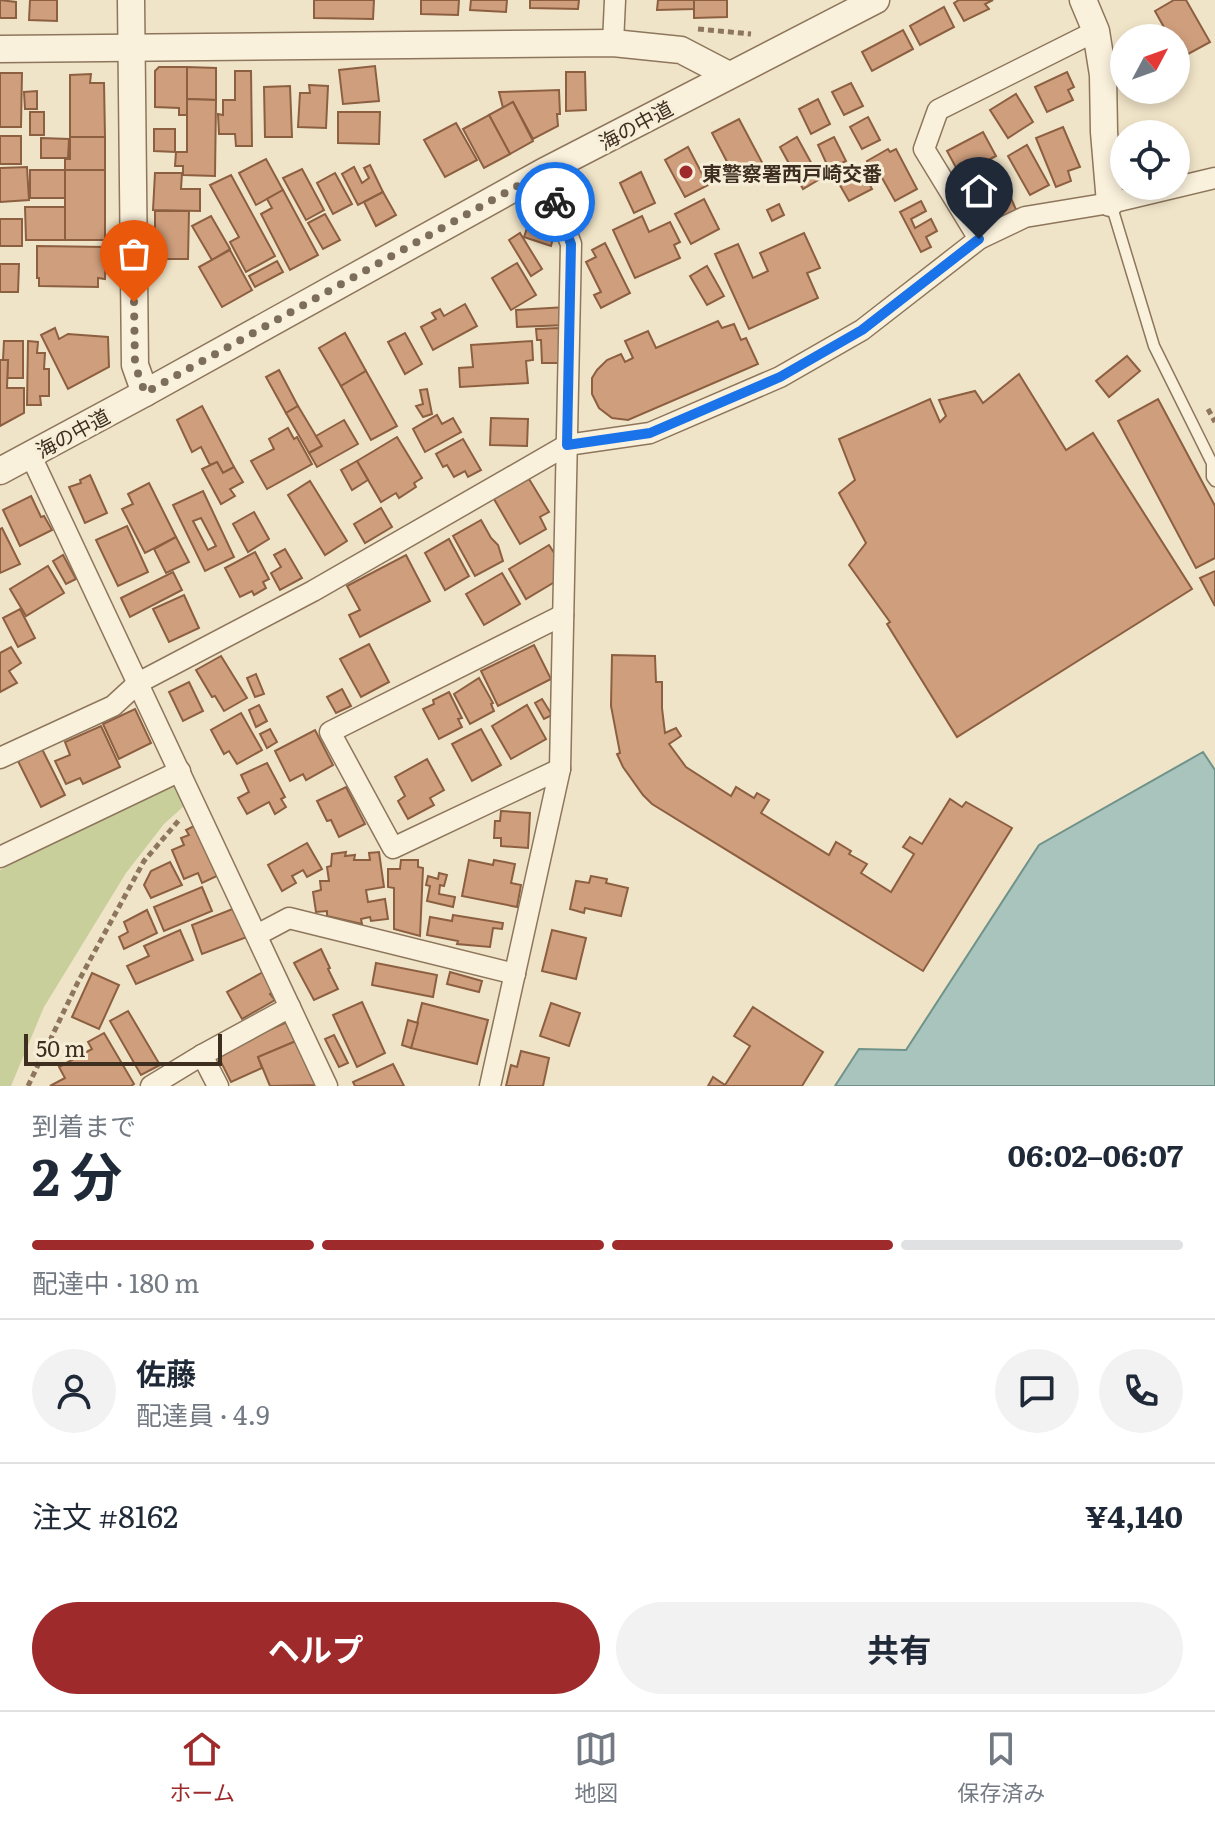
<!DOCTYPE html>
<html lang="ja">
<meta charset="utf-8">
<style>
:root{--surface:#fff;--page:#f2f2f3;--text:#1f2937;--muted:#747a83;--line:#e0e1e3;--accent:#9e2a2b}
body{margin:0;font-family:Literata,"Noto Sans JP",serif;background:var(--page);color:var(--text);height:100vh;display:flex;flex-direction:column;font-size:30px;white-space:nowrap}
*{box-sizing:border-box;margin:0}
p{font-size:26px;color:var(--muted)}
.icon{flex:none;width:44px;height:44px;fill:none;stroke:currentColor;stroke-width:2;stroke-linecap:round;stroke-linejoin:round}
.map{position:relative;height:1086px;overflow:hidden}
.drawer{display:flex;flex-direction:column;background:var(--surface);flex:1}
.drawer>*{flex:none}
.needle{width:52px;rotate:49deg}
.controls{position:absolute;left:1110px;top:24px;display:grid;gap:16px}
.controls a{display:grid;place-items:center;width:80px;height:80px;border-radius:50%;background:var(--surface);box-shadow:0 4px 12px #0003;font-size:40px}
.scale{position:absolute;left:24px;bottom:20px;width:198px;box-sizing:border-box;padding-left:8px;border:4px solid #3d2e20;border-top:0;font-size:22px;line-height:28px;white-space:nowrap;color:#3d2e20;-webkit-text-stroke:6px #f7eed8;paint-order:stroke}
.pin{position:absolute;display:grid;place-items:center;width:68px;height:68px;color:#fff;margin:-82px -34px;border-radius:50% 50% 50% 0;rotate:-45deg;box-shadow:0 0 8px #0007}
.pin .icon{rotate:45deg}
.courier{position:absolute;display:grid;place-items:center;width:80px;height:80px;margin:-40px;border:6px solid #1a73e8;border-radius:50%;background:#fff;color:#222;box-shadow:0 2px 10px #0007}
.overview em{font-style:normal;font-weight:700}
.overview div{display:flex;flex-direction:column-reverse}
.overview{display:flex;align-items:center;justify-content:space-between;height:136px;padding:0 32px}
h1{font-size:52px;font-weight:700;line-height:60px}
.bar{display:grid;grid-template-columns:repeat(4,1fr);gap:12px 8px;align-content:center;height:96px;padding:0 32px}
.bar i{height:10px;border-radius:6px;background:var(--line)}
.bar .selected{background:var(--accent)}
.bar p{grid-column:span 4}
.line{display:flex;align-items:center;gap:20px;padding:0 32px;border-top:2px solid var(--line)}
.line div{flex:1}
.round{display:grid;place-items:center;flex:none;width:84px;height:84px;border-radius:42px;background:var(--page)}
.primary-button{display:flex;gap:16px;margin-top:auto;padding:16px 32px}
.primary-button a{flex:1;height:92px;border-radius:48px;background:var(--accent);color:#fff;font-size:32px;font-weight:700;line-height:92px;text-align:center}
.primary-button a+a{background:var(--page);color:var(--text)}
.tab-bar{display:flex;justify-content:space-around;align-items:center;height:112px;border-top:2px solid var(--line);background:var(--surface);font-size:22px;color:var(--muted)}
.tab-bar a{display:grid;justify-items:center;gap:4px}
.tab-bar .selected{color:var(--accent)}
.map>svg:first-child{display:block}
</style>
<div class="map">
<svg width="1215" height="1086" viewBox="0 0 1215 1086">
<rect width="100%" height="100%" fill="#f0e4c8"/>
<polygon fill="#c9cf9b" points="174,784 185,805 164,824 126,873 44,1007 11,1086 0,1086 0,870"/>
<polygon fill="#a9c4bc" stroke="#6f938a" stroke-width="2" points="1203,752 1215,770 1215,1086 835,1086 859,1049 906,1050 1039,845"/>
<g fill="#cf9f7d" stroke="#8d5f41" stroke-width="2" fill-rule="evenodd">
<polygon points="0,0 16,2 16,18 0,18"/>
<polygon points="30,0 57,0 57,21 29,20"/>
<polygon points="314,0 374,0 373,19 314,18"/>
<polygon points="421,0 459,0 458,15 421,14"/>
<polygon points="471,0 507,0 506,12 470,10"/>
<polygon points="530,0 579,0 578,9 530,8"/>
<polygon points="658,0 694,0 694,9 657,10"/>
<polygon points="694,0 727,0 727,17 694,18"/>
<polygon points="959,0 993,0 985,4 989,9 964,21 954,3"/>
<polygon points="1174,0 1186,0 1210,42 1181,58 1176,49 1176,38 1170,38 1155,11"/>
<polygon points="944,7 954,27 920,45 910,26"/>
<polygon points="903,30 913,49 872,71 862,52"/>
<polygon points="375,66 379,101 343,104 339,70"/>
<polygon points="159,67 187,67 187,115 179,115 179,108 155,107 155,71"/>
<polygon points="187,67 216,68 216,100 187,99"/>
<polygon points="235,71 251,71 252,146 236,146 235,134 219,134 218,114 223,115 223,100 235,100"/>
<polygon points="566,72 585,72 586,110 566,111"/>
<polygon points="1067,72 1074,87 1068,90 1073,100 1047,112 1035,87"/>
<polygon points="0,73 22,73 21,127 0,127"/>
<polygon points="91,74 90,83 104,83 105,137 70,137 70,75"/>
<polygon points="851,83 863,106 844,115 832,92"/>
<polygon points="309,85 328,86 326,128 298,127 300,93 310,93"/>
<polygon points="290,86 292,137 265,137 264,87"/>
<polygon points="559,90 560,114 557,114 558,126 533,139 513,102 503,108 499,92"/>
<polygon points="37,91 37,109 25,109 24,92"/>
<polygon points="1016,94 1033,122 1008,138 990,110"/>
<polygon points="187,99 216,100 215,176 183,175 183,166 175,166 176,152 187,152"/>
<polygon points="818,99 830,124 811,134 799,109"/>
<polygon points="513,102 533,141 510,154 489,115"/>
<rect x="30" y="112" width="14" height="23"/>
<polygon points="338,112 380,112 379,144 338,143"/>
<polygon points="489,115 510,154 484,168 463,129"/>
<polygon points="868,117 880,140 862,149 850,127"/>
<polygon points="739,119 766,170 744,181 739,172 734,175 712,133"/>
<polygon points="456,123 477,160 445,177 424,140"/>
<polygon points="1063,127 1080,167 1068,171 1071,181 1056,187 1036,138"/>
<polygon points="154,129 175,129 175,152 154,151"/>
<polygon points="983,132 996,156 960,175 947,151"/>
<rect x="0" y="136" width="21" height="28"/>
<polygon points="70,137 105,137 105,170 65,170 65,159 70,159"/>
<polygon points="797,137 820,179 803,189 780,147"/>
<polygon points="834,137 846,161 829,169 818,145"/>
<polygon points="41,138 69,139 68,158 41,158"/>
<polygon points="1027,145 1049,185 1030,195 1008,156"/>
<polygon points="688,147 708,185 685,197 665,160"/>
<polygon points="888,149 890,152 896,149 917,189 895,201 877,169 873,171 867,161"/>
<polygon points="266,159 283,190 256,205 239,173"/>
<polygon points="370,165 383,192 358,205 342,174 354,167 362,183 369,178 364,168"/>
<polygon points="27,167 29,200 0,202 0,168"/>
<polygon points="302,169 324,210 306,220 283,178"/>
<rect x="30" y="170" width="35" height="28"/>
<rect x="65" y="170" width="40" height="70"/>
<polygon points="862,170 872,189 849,201 838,182"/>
<polygon points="641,172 655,203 634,213 620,183"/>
<polygon points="155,173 182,173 181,189 200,189 200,211 153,210"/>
<polygon points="335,173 352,204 333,214 317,183"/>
<polygon points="231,175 275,256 246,272 230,242 239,237 210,185"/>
<polygon points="1004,182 1017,212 1003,219 999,212 982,220 972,197"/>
<polygon points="283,190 318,255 290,270 261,214 272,208 267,199"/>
<polygon points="383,192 396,215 376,226 364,202"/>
<polygon points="704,199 719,229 691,244 675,214"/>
<polygon points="921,201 926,211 911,219 915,228 931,219 937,231 926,237 931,247 921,252 900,212"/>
<polygon points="779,204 784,215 772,221 767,210"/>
<polygon points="25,207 65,207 65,240 26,240"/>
<polygon points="155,211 189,211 188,259 155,259"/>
<polygon points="325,214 340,240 323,249 308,223"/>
<polygon points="211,216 230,249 212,260 192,226"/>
<polygon points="642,216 649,232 670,222 680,242 674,245 680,258 635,278 613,230"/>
<rect x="0" y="219" width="22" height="27"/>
<polygon points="527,228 553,238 551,246 524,237"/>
<polygon points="520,233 542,269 531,276 509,240"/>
<polygon points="804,233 820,268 807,273 818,298 749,329 715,254 738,244 753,278 768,271 760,253"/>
<polygon points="605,243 630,293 601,308 594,295 601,292 586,262 596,257 592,250"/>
<polygon points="37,246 106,247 105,279 98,278 98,287 39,286 39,278 37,278"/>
<polygon points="230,250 252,290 222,307 199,267"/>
<polygon points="277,261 283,272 255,287 249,276"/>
<polygon points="517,263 536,295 511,310 492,278"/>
<polygon points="0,264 19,264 18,292 0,292"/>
<polygon points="707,266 724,296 707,305 690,276"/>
<polygon points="465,304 477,326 433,350 421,327 436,319 432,313 440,309 444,316"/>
<polygon points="566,307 567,325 517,327 516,310"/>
<polygon points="718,321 722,328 734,324 741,340 746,338 758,364 628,420 612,418 599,408 592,394 592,378 597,370 607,360 621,354 625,362 633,358 625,341 648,331 656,348"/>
<polygon points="55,328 59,339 68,334 108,337 109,367 68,389 41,335"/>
<polygon points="559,328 559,363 542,363 541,340 537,340 536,329"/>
<polygon points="345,333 366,371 341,386 319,348"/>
<polygon points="405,333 422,364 405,374 388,342"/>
<polygon points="4,341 23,341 23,378 7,378 8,360 3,360"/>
<polygon points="28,341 38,342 37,353 45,353 44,369 49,369 49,396 40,396 41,405 27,405"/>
<polygon points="532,341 533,360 526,361 528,383 460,387 459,368 473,367 471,345"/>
<polygon points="1127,356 1140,371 1109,397 1096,381"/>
<polygon points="0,360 8,360 7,388 24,388 24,413 0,426"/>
<polygon points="279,370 298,406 286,413 266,377"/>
<polygon points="366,371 397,426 371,440 341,386"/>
<polygon points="1019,374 1066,450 1093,433 1192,589 957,737 887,624 890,622 849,565 866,543 839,493 855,480 839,439 930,399 940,422 946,416 939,400 975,391 983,403"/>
<polygon points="427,389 432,414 423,417 416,406 423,404 420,390"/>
<polygon points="1158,399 1215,506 1215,558 1196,568 1118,421"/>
<polygon points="202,406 234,467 223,473 217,462 210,465 201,447 192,452 177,420"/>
<polygon points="298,406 322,446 309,453 286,413"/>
<polygon points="437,415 442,424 453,418 461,432 425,452 413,429"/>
<polygon points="491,418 528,419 527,446 490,445"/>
<polygon points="344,420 358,444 317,467 309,453 322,446 316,436"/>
<polygon points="288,428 294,439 297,437 312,464 267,489 251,461 274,449 269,439"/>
<polygon points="397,437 422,478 414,483 416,487 399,498 396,493 381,502 357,461"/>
<polygon points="463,439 481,470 468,477 465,471 454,477 447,465 443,467 436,454"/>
<polygon points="357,461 368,480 352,490 341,470"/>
<polygon points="217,462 223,473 234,467 243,482 230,489 235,496 221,504 202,469"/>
<polygon points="90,475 107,513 85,523 69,487 81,483 80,480"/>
<polygon points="529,479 549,512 540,517 546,529 520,544 494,499"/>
<polygon points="310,481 347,541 325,555 288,495"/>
<polygon points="149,483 176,537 145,553 122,509 133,504 128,494"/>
<path d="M203,491L234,557L205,571L173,505ZM201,518L216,546L208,550L193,521Z"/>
<polygon points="31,496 41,517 44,516 52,530 20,546 3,510"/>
<polygon points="381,508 392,527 365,543 354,524"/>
<polygon points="254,512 269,539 248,552 233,524"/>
<polygon points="481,520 491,538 498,545 503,561 475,576 453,536"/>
<polygon points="127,526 148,572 118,586 96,540"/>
<polygon points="2,528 20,564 0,573 0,529"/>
<polygon points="176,537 189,562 166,573 154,549"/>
<polygon points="449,539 469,576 445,590 425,553"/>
<polygon points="549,545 558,559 558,580 526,599 509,569"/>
<polygon points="285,549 302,578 280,590 271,573 281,567 274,555"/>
<polygon points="255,552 269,579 263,582 266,588 254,595 252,591 240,597 225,568"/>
<polygon points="63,555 76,579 66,584 53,561"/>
<polygon points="406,555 430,601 360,637 349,615 360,610 347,586"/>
<polygon points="48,566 64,593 26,616 10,589"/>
<polygon points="1215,571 1215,606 1200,578"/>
<polygon points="173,572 182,590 130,617 121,598"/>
<polygon points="502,573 520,604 484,625 466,594"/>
<polygon points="184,595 199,628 169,642 153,609"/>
<polygon points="20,609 35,638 18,647 3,618"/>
<polygon points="369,644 389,682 361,697 340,659"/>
<polygon points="534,645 551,679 498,706 481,671"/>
<polygon points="11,647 21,663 9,671 17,683 0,692 0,653"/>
<polygon points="612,655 655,656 656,682 662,682 662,708 665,733 676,728 681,736 669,744 686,767 731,796 736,787 754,798 757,793 769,800 761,813 829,855 836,842 851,851 849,854 867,864 861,873 891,892 914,854 903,847 910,837 922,844 950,799 962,807 966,802 1012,828 923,971 652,804 643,795 623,767 617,754 620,753 611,706"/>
<polygon points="221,656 247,698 224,711 215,696 212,697 196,670"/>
<polygon points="256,674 264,694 255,697 247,678"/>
<polygon points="479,678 493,703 491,704 494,711 470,724 454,694"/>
<polygon points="189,682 203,711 183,721 169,692"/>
<polygon points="342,689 351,706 336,713 327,697"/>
<polygon points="449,692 462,718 458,719 462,727 439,739 423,709 434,704 433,700"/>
<polygon points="542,699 552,715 544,719 535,703"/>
<polygon points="259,705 267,721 256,727 249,710"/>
<polygon points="527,705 546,739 511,759 492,726"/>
<polygon points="135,709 151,743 119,759 103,724"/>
<polygon points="241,713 262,750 237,764 229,751 224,754 211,730"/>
<polygon points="101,726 120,767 83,784 80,778 66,784 55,761 70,755 65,742"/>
<polygon points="270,729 277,742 267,748 260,734"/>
<polygon points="481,729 501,765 472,781 452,744"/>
<polygon points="315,730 333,765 306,780 303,774 290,781 275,751"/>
<polygon points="42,749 65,795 41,807 18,761"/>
<polygon points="427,759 444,790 430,798 434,805 408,819 398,801 405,796 395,777"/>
<polygon points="267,763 285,797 281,799 286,807 275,814 269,802 247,814 238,798 249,792 241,775"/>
<polygon points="346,787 365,824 339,837 331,820 327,821 317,801"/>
<polygon points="501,811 530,813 528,848 501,846 501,838 494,838 495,821 500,821"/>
<polygon points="196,825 219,875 202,883 198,873 184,879 172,850 184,845 181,838 189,835 186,830"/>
<polygon points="307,843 322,869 307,877 303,870 292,876 296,883 282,891 268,865"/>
<polygon points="346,852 345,856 355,855 354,860 370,860 369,853 379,852 384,887 366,890 368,902 385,899 388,919 371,921 370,917 361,919 362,924 327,916 327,911 316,912 313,892 321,890 320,881 329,881 327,867 331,866 332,854"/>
<polygon points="401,860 418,860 418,867 423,868 420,936 394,929 394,888 388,887 388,869 400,869"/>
<polygon points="469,860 493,865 494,860 515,864 511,883 521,885 517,907 462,896"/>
<polygon points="170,862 182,885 151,898 144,885 151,871"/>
<polygon points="439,873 447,875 444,886 440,885 439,894 455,897 453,907 427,901 430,886 426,885 428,876 438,879"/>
<polygon points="591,876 607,879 606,883 628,888 621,916 585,908 584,913 570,909 576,881 589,883"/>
<polygon points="202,887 212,911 164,931 154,907"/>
<polygon points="235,908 247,937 202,954 192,925"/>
<polygon points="147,910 157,933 124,949 119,937 128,932 124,922"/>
<polygon points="453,915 503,923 502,929 493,928 490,947 457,944 458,941 427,935 430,917 452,921"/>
<polygon points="180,930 193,960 136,984 127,966 149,956 144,946"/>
<polygon points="552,930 586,938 576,979 542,971"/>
<polygon points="321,949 330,968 328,969 338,989 314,1000 294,963"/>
<polygon points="376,963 437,975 433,997 372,985"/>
<polygon points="263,972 275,991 270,994 275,1000 242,1019 227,992"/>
<polygon points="450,972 482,981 479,992 447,984"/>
<polygon points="92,973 119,985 99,1029 72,1017"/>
<polygon points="362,1002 385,1053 357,1067 333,1015"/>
<polygon points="422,1003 488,1020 477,1064 411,1048"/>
<polygon points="551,1003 580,1013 569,1046 540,1036"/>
<polygon points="753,1007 823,1052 802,1086 708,1086 713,1077 725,1085 750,1046 734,1036"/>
<polygon points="128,1011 160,1065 141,1075 110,1021"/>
<polygon points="408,1020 418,1023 411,1048 402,1045"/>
<polygon points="287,1022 296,1041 258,1057 262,1068 231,1082 218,1056 229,1048"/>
<polygon points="104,1033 134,1084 131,1086 50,1086 65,1078 59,1067 92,1049 88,1042"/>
<polygon points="334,1035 348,1063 339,1067 325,1039"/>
<polygon points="296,1041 316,1085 270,1086 258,1057"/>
<polygon points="521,1051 549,1058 543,1086 506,1086 511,1065 517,1067"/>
<polygon points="393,1064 404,1086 355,1086 353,1082"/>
</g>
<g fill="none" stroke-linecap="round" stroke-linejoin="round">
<g stroke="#8d765c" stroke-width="13">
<polyline id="service" points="1111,204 1154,346 1212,463 1212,477 1215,481"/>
</g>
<g stroke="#8d765c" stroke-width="23">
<g id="minor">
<polyline points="613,43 615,0"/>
<polyline points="979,239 924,149 938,110 1096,31"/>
<polyline points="30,454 327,1086"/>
<polyline points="0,758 113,706 138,683 313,591 567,445 650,433 780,377 862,330 979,239 1025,217 1110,203 1215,178"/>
<polyline points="560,769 393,848 330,732 563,615"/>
<polyline points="0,857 180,771"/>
<polyline points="257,935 289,918 515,974"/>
<polyline points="202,1055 218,1086"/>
<polyline points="151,1086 202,1055 290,1007"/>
<polyline points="490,1086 560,769 571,244 543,172"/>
</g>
</g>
<g stroke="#8d765c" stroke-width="29">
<g id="tertiary">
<polyline points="131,0 135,365 145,393"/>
<polyline points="1083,0 1096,31 1103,75 1104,132 1110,203"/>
<polyline points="0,49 613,43 681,50 729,75"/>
<polyline points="0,471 145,393 543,172 876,0"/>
</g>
</g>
<g stroke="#8d765c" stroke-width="5" stroke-dasharray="6 4" stroke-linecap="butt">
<polyline points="698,29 751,34"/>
<polyline points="1208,409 1215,422"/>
<polyline points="28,1086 78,982 144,861 180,819"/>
</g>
<use href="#service" stroke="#faf1dc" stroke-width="10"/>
<use href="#minor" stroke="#faf1dc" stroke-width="20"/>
<use href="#tertiary" stroke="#faf1dc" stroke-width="26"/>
</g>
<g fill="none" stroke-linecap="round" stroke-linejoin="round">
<polyline stroke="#7c6e5b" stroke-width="8" stroke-dasharray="0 14.4" points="134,302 135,365 145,393 543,172 555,202"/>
<polyline stroke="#1a73e8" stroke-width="10" points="555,202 571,244 567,445 650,433 780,377 862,330 979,239"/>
</g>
<circle fill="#9e2a2b" stroke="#f7eed8" stroke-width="3" cx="686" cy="172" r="8"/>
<g text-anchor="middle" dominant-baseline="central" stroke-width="6" stroke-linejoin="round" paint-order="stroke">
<g font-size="20" fill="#3d2e20" stroke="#f7eed8">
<text transform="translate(635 124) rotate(-28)">海の中道</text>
<text transform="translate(72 432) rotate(-28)">海の中道</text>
</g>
<g font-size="20" font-weight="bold" fill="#3d2e20" stroke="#f7eed8" text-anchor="start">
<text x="702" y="172">東警察署西戸崎交番</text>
</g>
</g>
</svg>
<div class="controls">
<a><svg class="needle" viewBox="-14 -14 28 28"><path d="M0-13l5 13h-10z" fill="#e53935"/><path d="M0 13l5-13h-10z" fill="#747a83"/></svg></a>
<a><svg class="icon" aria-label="locate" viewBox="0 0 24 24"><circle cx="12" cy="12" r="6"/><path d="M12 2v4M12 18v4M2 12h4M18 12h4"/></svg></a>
</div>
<div class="scale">50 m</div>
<div class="pin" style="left:134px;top:302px;background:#ea580c"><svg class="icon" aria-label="bag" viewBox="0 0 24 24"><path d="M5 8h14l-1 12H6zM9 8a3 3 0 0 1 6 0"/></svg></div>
<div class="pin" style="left:979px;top:239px;background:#1f2937"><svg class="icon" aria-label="home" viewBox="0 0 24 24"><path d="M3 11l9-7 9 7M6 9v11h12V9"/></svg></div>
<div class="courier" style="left:555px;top:202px"><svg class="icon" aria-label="bike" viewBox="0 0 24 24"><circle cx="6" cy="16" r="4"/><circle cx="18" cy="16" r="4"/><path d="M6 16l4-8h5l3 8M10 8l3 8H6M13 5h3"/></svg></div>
</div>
<section class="drawer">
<div class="overview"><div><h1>2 分</h1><p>到着まで</p></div><em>06:02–06:07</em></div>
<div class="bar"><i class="selected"></i><i class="selected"></i><i class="selected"></i><i></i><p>配達中 · 180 m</p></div>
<div class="line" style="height:144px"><a class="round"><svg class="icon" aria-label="person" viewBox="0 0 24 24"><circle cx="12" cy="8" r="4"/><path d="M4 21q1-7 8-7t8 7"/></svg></a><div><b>佐藤</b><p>配達員 · 4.9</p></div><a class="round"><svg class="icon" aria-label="chat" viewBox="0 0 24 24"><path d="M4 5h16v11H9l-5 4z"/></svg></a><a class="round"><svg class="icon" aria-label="phone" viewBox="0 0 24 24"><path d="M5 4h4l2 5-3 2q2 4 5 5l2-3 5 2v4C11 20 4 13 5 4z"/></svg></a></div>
<div class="line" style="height:104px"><div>注文 #8162</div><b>¥4,140</b></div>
<div class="primary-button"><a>ヘルプ</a><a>共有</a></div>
</section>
<nav class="tab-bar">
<a class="selected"><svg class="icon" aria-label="home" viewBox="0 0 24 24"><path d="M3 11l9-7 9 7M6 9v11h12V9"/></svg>ホーム</a>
<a><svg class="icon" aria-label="map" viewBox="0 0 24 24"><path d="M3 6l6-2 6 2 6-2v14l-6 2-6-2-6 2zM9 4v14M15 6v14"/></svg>地図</a>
<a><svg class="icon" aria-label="saved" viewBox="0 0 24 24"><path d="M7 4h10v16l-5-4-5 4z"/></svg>保存済み</a>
</nav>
